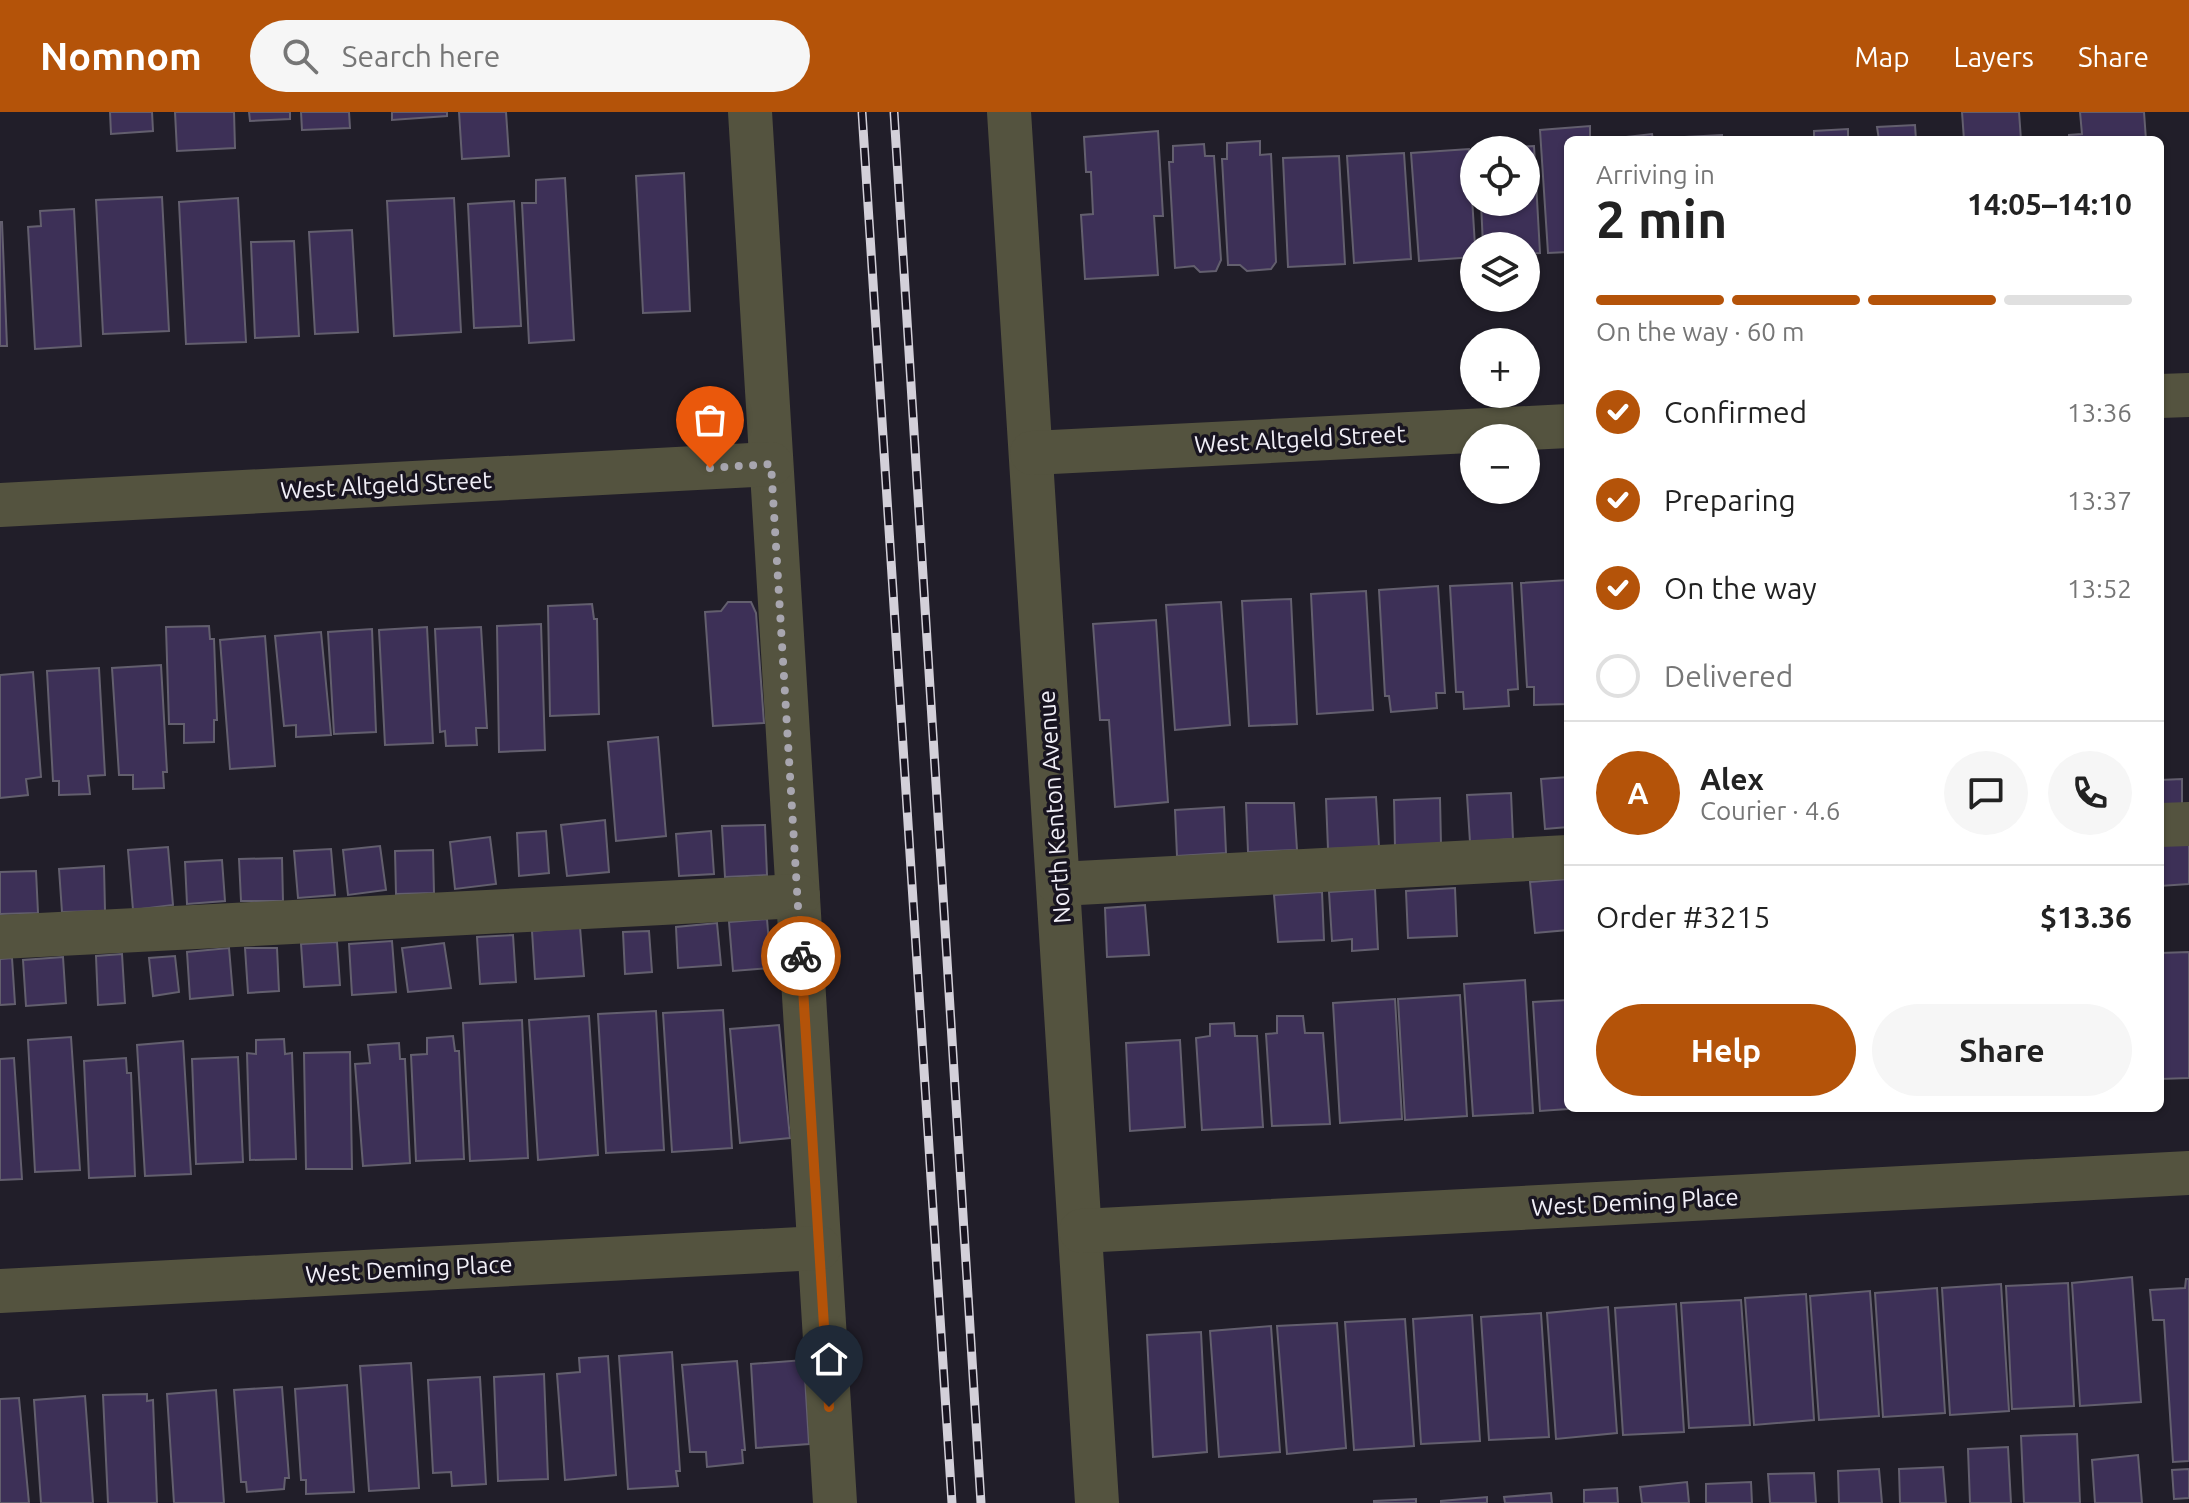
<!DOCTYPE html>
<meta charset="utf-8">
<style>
:root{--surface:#fff;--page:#f6f6f6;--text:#222;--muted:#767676;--line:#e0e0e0;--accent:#b45309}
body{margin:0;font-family:Ubuntu,sans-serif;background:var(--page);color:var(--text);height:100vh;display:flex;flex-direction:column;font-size:30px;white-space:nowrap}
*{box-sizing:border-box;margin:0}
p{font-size:26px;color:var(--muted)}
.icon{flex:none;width:44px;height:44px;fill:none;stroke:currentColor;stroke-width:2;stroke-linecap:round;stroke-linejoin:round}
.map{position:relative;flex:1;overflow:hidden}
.side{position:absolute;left:1564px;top:24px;width:600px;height:976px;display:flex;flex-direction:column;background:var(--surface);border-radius:12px;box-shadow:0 2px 6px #0004}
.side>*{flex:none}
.buttons{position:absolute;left:1460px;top:24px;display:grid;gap:16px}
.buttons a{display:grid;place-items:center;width:80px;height:80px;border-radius:50%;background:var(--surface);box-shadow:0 2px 6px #0004;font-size:40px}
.pin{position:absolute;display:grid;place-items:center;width:68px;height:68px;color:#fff;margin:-82px -34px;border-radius:50% 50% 50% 0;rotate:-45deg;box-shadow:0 0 8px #0007}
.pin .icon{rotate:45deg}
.courier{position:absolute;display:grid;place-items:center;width:80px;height:80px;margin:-40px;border:6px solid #b45309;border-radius:50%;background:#fff;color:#222;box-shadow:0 2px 10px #0007}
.headline em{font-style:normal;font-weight:600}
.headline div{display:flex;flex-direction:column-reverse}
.headline{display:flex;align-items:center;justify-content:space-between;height:136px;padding:0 32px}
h1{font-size:52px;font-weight:600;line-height:60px}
.bar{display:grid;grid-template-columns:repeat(4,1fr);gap:12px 8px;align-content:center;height:96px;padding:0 32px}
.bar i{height:10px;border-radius:6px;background:var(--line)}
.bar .active{background:var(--accent)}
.bar p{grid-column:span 4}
.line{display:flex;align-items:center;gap:20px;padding:0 32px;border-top:2px solid var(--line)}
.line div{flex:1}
.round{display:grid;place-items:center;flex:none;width:84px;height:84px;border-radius:42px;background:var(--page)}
ol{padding:0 32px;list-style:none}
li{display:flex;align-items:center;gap:24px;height:88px}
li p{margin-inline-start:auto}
li .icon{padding:8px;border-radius:50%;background:var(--accent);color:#fff;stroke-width:4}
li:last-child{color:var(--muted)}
li i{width:44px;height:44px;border:4px solid var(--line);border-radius:50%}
.cta{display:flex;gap:16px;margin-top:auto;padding:16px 32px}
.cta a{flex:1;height:92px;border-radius:48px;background:var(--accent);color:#fff;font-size:32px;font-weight:600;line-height:92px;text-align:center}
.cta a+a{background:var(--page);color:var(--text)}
header{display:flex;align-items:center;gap:48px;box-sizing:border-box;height:112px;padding:0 40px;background:var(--accent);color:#fff}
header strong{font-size:38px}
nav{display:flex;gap:44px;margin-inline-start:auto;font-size:28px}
.search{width:560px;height:72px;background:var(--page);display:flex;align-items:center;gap:20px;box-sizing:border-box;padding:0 28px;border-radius:44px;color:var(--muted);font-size:30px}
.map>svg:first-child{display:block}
</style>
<header>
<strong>Nomnom</strong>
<div class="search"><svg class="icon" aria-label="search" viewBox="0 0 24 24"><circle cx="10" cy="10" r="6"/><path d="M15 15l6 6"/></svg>Search here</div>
<nav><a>Map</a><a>Layers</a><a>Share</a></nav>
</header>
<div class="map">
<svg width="2189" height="1391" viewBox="0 0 2189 1391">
<rect width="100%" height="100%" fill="#211e29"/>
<g fill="#3d3057" stroke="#635f6e" stroke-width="2">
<polygon points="110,0 152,0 153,19 111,22"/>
<polygon points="175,0 234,0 235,36 177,39"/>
<polygon points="249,0 290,0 290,7 250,9"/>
<polygon points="301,0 349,0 350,16 302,18"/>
<polygon points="392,0 447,0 447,4 392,8"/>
<polygon points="459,0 506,0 509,44 462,47"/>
<polygon points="1962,0 2019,0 2021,28 1964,28"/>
<polygon points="2080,0 2144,0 2146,28 2069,28 2069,23 2082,22"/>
<polygon points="1915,13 1916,28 1879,28 1877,15"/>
<polygon points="1590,14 1590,28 1568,28 1568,140 1548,141 1540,18"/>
<polygon points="1848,17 1848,28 1814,28 1814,19"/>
<polygon points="1158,19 1163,104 1154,104 1158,163 1085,167 1081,103 1093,102 1091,60 1086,60 1084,25"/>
<polygon points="1652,22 1653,28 1618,28 1618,26"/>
<polygon points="1722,23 1722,28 1685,28 1685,25"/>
<polygon points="1260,29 1260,43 1271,42 1276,150 1271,157 1247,159 1240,153 1228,153 1222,47 1227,47 1227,31"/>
<polygon points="1204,32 1205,44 1214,44 1221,148 1216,159 1200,160 1194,154 1175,156 1169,50 1173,50 1173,34"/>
<polygon points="1534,34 1540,141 1526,142 1526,134 1483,134 1481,90 1526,90 1526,38 1478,37"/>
<polygon points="1469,37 1475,134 1474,145 1419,149 1411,41"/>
<polygon points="1404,41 1411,147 1354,151 1347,44"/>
<polygon points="1339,44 1345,152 1288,155 1283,46"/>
<polygon points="684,61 690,199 643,201 636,64"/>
<polygon points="565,66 574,228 529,231 522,91 536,91 536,68"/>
<polygon points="162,85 169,219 103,222 96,88"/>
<polygon points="238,86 246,230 186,232 179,90"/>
<polygon points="454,86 461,220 394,224 387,89"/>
<polygon points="514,89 521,214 474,216 468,92"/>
<polygon points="74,97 81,234 35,237 28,115 41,114 40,99"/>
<polygon points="0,110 2,110 7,234 0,234"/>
<polygon points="352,118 358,220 315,222 309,120"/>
<polygon points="294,129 299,224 255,226 251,130"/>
<polygon points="1568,468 1568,592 1534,593 1534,575 1527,575 1521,471"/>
<polygon points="1512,471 1518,577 1508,578 1509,594 1464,597 1463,580 1456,580 1450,474"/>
<polygon points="1438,474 1445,581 1436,581 1437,596 1391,600 1389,584 1385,584 1379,478"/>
<polygon points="1366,479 1373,598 1317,602 1311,482"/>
<polygon points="1291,487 1297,612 1249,614 1242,489"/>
<polygon points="728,490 751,490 756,501 764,611 713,614 705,500 721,499"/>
<polygon points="1221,490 1230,613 1175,618 1166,493"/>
<polygon points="592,492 594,507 597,507 599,602 550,604 548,494"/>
<polygon points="1156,508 1168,690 1115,695 1109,608 1100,608 1093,512"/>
<polygon points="541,512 545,638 499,640 497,514"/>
<polygon points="209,514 210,527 214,527 217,608 214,608 214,630 184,631 184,612 169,612 166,515"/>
<polygon points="427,515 433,631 385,633 379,518"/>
<polygon points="481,515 487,616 476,616 477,633 446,634 445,619 440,620 435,517"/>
<polygon points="372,517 376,620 334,622 328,520"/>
<polygon points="321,520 331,623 296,625 296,613 284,614 275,524"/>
<polygon points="265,524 275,654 230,657 220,528"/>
<polygon points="161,553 167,660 163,660 164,676 133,677 133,663 119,663 112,556"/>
<polygon points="99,556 105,663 88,664 90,682 59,683 59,669 53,669 47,559"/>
<polygon points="33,560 41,665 26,667 28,683 0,686 0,563"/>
<polygon points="658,625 666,724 616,729 608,630"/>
<polygon points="1568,665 1568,715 1545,717 1541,667"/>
<polygon points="2182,667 2182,698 2160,698 2160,668"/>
<polygon points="1511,681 1513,727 1470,730 1467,683"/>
<polygon points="1376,685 1379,735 1328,737 1326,687"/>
<polygon points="1440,686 1441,733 1395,735 1394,688"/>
<polygon points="1246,691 1294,691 1297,738 1248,740"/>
<polygon points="1224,695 1226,741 1177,744 1175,698"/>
<polygon points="605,708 609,760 567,764 561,713"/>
<polygon points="765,713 767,763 725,765 722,714"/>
<polygon points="546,719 549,761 519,764 517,721"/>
<polygon points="711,719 714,762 679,764 676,722"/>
<polygon points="490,725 496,772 455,777 450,730"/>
<polygon points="2189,729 2189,772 2160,774 2160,732"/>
<polygon points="380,734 386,778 348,783 343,738"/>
<polygon points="168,735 173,793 133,798 128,738"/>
<polygon points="331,737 335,783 298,786 294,739"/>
<polygon points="433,738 434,781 396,782 395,739"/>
<polygon points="282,746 283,789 241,789 239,747"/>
<polygon points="222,748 225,789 187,792 185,750"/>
<polygon points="104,754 105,799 62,800 59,757"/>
<polygon points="36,759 38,801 0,802 0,760"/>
<polygon points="1568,767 1568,818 1535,821 1530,770"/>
<polygon points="1455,776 1457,824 1408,826 1406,779"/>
<polygon points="1375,777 1378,837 1352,839 1352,827 1332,829 1329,780"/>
<polygon points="1322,780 1324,828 1278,830 1274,783"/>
<polygon points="1145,793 1149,843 1107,845 1105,796"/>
<polygon points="767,807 771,856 733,859 729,810"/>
<polygon points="717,811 721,853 678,856 676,815"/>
<polygon points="580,815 584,864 535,867 532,819"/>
<polygon points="649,819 652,860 625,862 623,820"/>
<polygon points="513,823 516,870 480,872 477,825"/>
<polygon points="392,829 396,880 352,883 349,832"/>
<polygon points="337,830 340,873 304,875 301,832"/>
<polygon points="444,831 451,876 408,880 402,836"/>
<polygon points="229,836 233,883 190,887 187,840"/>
<polygon points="245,836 277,836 279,879 248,881"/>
<polygon points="2189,840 2189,966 2160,967 2160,841"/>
<polygon points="122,842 125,891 98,893 96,844"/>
<polygon points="175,844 179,880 153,884 149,846"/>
<polygon points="63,845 66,891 26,894 23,848"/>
<polygon points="12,846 15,892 0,893 0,847"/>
<polygon points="1525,868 1533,1001 1473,1004 1464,872"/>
<polygon points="1460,883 1467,1004 1405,1008 1398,887"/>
<polygon points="1395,887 1402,1007 1340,1011 1333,891"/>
<polygon points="1568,888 1568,996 1583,996 1540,999 1533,890"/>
<polygon points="723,898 732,1036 672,1040 663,901"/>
<polygon points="656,899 664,1038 606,1041 598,902"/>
<polygon points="589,904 598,1043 538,1048 529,908"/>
<polygon points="1277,904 1303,904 1305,921 1323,921 1330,1012 1272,1014 1266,922 1277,921"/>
<polygon points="522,908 528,1046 470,1049 463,911"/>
<polygon points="1234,911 1235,924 1257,924 1263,1015 1202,1018 1196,926 1210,924 1210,912"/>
<polygon points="779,913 790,1026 740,1031 730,917"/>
<polygon points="453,924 455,939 459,939 464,1047 416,1049 411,943 427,942 427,926"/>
<polygon points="71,925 80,1058 35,1060 28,928"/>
<polygon points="284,927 285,942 292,941 296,1047 250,1048 247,941 256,942 256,928"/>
<polygon points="1180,928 1185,1015 1130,1019 1126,931"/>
<polygon points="183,929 191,1062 145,1064 137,933"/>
<polygon points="399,931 400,947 405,947 410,1051 363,1054 355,952 370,951 368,933"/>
<polygon points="350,940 352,1057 306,1057 304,941"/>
<polygon points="238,945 243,1050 196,1052 192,947"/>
<polygon points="14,946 22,1067 0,1068 0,947"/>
<polygon points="126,946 127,961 131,961 135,1064 89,1066 84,949"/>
<polygon points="2132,1165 2141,1290 2080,1294 2072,1171"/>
<polygon points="2186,1167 2189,1167 2189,1349 2173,1350 2164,1208 2153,1208 2150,1178 2185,1176"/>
<polygon points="2068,1171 2074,1294 2012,1297 2006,1174"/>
<polygon points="2001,1172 2009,1299 1950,1303 1942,1176"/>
<polygon points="1937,1176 1945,1301 1883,1305 1875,1181"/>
<polygon points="1870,1179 1879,1304 1819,1308 1810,1184"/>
<polygon points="1806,1182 1814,1308 1754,1313 1745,1186"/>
<polygon points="1741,1188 1750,1313 1689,1316 1681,1191"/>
<polygon points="1676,1192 1684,1320 1623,1323 1615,1196"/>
<polygon points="1608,1195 1617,1321 1556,1327 1547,1201"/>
<polygon points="1541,1201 1549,1325 1489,1328 1481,1205"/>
<polygon points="1472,1203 1480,1329 1421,1332 1413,1207"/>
<polygon points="1405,1207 1414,1334 1354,1338 1345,1210"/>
<polygon points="1337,1211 1346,1336 1287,1342 1277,1214"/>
<polygon points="1271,1214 1280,1340 1219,1345 1210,1219"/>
<polygon points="1201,1220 1207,1340 1153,1345 1147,1223"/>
<polygon points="672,1240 680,1359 676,1359 678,1374 628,1377 619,1244"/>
<polygon points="608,1244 616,1363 565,1368 557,1262 580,1260 579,1246"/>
<polygon points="804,1248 809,1332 756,1336 751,1252"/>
<polygon points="737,1249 745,1338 742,1338 743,1351 707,1355 706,1340 690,1340 682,1253"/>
<polygon points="411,1251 419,1376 369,1379 360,1254"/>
<polygon points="544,1262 548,1367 498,1369 494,1265"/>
<polygon points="480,1265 486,1372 452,1374 451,1360 433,1361 428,1268"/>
<polygon points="347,1273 354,1380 306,1382 306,1368 301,1368 295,1277"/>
<polygon points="282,1275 289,1366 285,1366 284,1377 247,1380 246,1370 241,1370 234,1278"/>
<polygon points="216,1278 224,1391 174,1391 167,1282"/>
<polygon points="147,1282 147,1289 153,1288 157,1391 108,1391 103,1283"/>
<polygon points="85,1284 93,1391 41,1391 34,1288"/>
<polygon points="19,1286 29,1391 0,1391 0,1287"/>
<polygon points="2077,1322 2080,1391 2024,1391 2021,1324"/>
<polygon points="2008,1335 2011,1391 1970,1391 1968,1337"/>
<polygon points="2138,1343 2142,1391 2095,1391 2092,1348"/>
<polygon points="1943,1355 1946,1391 1900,1391 1899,1357"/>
<polygon points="1879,1357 1882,1391 1839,1391 1838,1359"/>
<polygon points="2189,1357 2189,1386 2174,1387 2172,1358"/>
<polygon points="1814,1361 1816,1391 1770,1391 1768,1362"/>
<polygon points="1687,1370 1689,1391 1642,1391 1640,1375"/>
<polygon points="1751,1370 1752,1391 1706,1391 1706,1372"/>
<polygon points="1617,1376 1618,1391 1584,1391 1584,1378"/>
<polygon points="1551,1381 1552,1391 1505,1391 1504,1385"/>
<polygon points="1487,1385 1487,1391 1441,1391 1441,1389"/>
<polygon points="1416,1387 1416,1391 1374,1391 1374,1389"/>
</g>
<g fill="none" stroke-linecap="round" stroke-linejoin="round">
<g stroke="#54533f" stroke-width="44">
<polyline points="750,0 835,1391"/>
<polyline points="1009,0 1097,1391"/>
<polyline points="2160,284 2189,283"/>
<polyline points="1032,341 1568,314"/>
<polyline points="0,393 771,352"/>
<polyline points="2160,713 2189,712"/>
<polyline points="1059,772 1568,745"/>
<polyline points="0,825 798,784"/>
<polyline points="1081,1119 2189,1061"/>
<polyline points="0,1179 819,1136"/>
</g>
<g stroke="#d3d0d9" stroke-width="9">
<g id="rail">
<polyline points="862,0 952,1391"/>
<polyline points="894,0 981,1391"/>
</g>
</g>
<use href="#rail" stroke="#181420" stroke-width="6" stroke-dasharray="18" stroke-linecap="butt"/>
</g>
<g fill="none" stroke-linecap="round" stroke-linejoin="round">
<polyline stroke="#a8a6af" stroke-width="8" stroke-dasharray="0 14.4" points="710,356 771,352 801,844"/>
<polyline stroke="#b45309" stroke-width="10" points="801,844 829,1295"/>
</g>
<g text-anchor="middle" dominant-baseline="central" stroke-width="7" stroke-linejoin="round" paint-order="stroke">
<g font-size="24" fill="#f1eff7" stroke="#181420">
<text transform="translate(1300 327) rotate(-3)">West Altgeld Street</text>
<text transform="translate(386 373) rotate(-3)">West Altgeld Street</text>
<text transform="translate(1054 695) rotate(-94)">North Kenton Avenue</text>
<text transform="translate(1635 1090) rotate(-3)">West Deming Place</text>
<text transform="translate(409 1157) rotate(-3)">West Deming Place</text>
</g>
</g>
</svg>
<div class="buttons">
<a><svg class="icon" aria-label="locate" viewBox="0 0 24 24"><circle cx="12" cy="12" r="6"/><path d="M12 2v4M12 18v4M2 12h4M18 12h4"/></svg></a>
<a><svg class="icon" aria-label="layers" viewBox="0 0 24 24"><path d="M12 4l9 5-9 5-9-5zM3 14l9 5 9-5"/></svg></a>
<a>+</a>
<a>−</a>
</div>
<div class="pin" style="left:710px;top:356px;background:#ea580c"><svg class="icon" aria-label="bag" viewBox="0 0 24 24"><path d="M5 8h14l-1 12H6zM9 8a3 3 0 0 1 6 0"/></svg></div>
<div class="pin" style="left:829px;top:1295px;background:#1f2937"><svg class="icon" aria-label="home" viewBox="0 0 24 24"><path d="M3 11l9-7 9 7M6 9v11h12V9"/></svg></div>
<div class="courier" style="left:801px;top:844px"><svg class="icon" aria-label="bike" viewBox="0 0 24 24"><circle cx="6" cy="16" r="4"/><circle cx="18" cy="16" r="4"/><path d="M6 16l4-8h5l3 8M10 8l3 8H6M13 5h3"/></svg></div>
<section class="side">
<div class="headline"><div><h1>2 min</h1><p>Arriving in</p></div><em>14:05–14:10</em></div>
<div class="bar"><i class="active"></i><i class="active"></i><i class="active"></i><i></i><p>On the way · 60 m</p></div>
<ol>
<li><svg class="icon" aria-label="check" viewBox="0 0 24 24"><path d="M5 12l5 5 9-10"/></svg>Confirmed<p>13:36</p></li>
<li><svg class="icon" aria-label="check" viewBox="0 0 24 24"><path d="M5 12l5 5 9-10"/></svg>Preparing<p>13:37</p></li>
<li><svg class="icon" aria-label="check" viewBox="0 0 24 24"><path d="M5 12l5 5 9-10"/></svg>On the way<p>13:52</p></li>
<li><i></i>Delivered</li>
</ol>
<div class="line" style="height:144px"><b class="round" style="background:var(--accent);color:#fff">A</b><div><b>Alex</b><p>Courier · 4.6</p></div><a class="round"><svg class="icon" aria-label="chat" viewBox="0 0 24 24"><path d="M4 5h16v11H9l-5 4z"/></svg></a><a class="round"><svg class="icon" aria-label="phone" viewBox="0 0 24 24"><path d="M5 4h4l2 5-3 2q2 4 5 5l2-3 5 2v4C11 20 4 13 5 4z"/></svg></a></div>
<div class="line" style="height:104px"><div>Order #3215</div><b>$13.36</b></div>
<div class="cta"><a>Help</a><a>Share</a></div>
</section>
</div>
